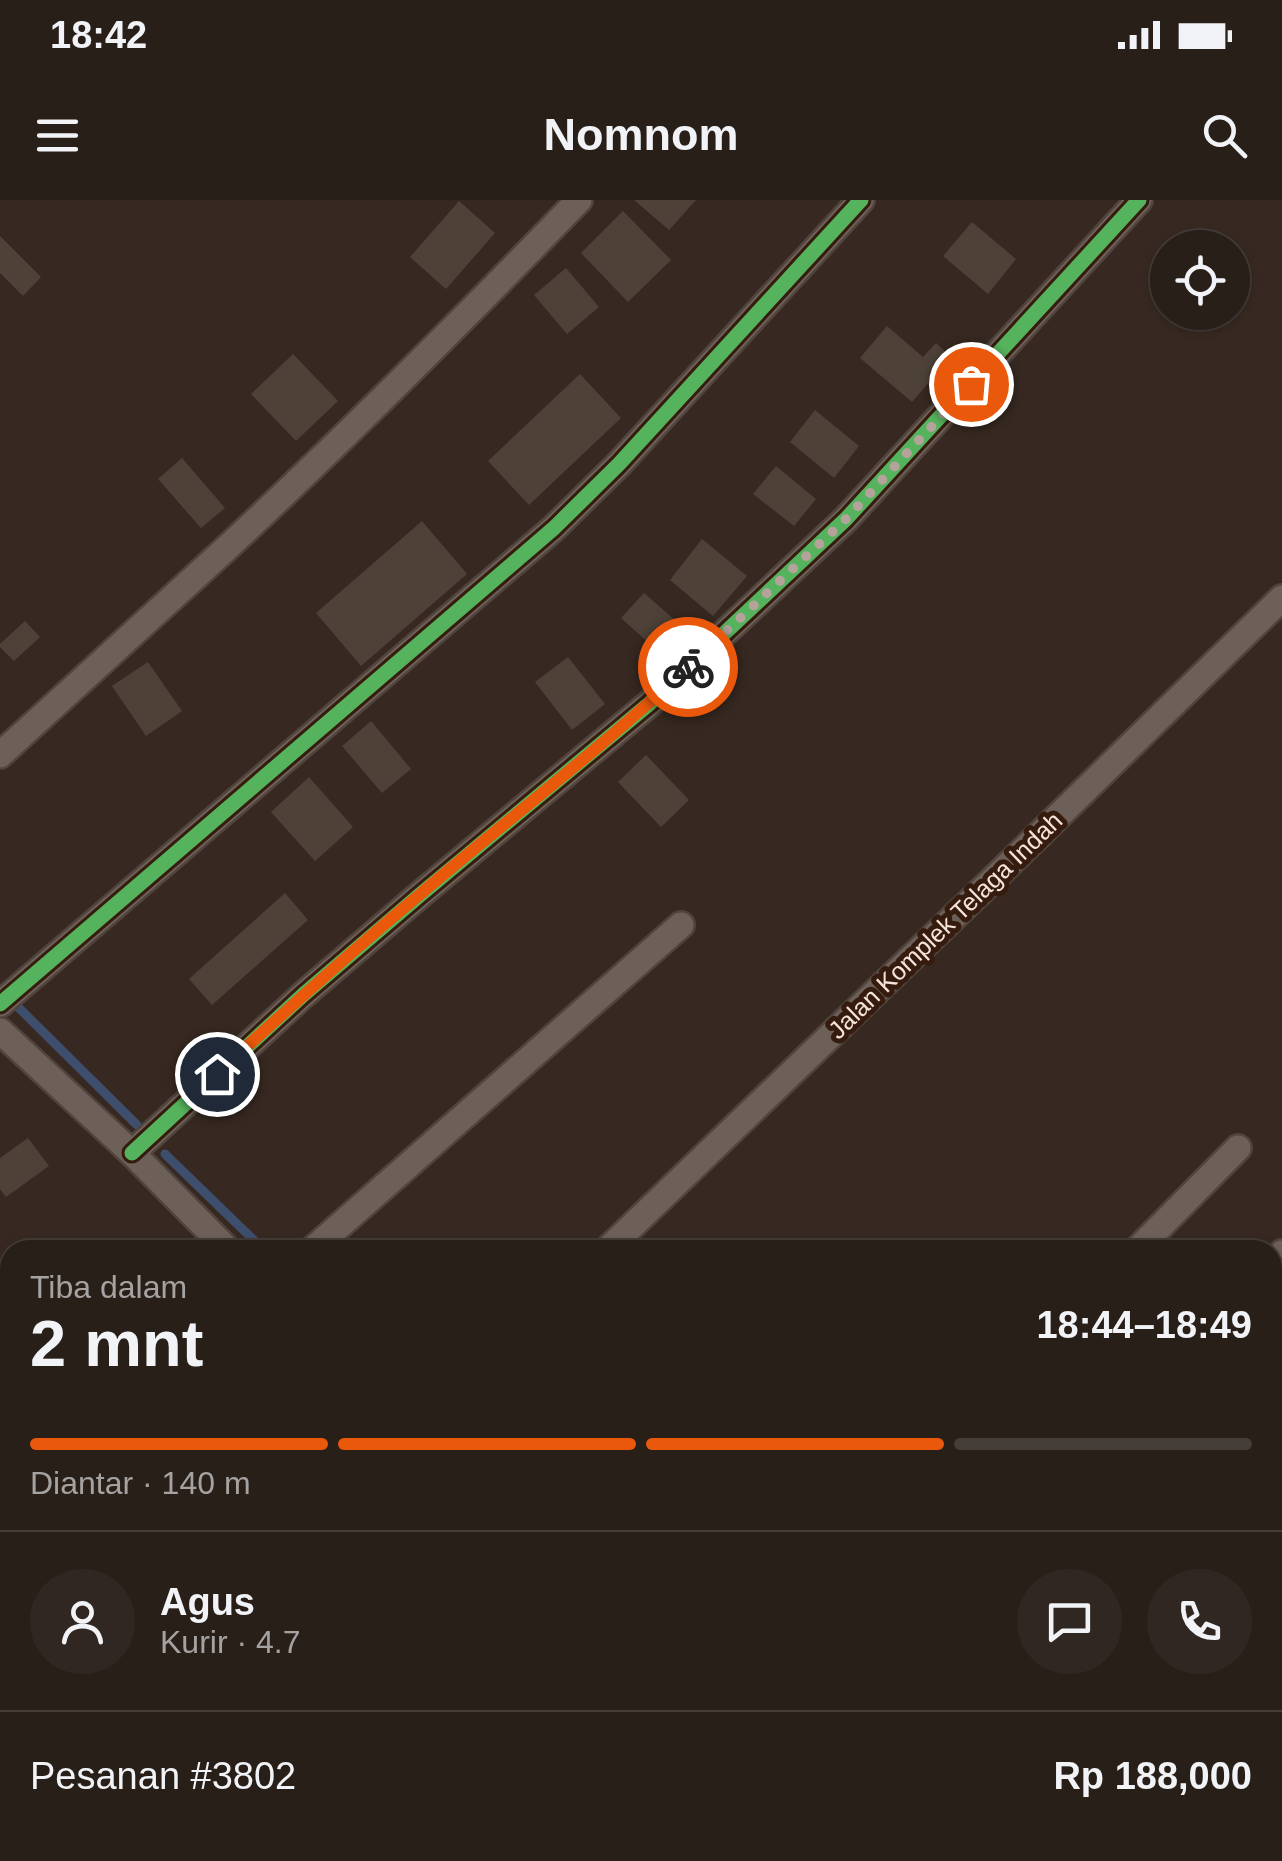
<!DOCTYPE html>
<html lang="id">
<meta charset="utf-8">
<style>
:root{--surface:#291f19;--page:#312722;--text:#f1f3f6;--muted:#a5a2a2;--line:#453d38;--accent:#ea580c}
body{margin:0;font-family:Arial,sans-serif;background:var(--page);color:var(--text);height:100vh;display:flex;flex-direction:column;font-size:38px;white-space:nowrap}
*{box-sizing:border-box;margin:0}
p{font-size:32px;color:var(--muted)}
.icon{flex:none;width:55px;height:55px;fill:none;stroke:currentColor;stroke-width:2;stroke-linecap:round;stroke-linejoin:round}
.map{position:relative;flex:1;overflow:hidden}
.drawer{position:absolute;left:0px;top:1040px;width:1282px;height:622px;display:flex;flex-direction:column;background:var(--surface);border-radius:30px 30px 0 0;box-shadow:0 2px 8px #0004,0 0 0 2px var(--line)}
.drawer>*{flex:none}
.tools{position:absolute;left:1150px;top:30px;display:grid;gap:20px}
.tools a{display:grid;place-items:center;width:100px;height:100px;border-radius:50%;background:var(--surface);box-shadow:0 2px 8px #0004,0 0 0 2px var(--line);font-size:50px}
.pin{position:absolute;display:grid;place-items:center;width:85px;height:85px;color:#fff;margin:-42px;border:5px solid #fff;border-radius:50%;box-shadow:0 2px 10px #0007}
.courier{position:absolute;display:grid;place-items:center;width:100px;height:100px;margin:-50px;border:8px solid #ea580c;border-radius:50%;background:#fff;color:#222;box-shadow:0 2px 12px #0007}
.headline em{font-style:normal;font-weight:700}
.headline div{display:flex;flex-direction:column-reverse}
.headline{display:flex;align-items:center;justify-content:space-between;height:170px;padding:0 30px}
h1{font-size:65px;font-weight:700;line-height:75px}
.bar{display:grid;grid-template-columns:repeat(4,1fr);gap:15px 10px;align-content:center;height:120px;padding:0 30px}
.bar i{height:12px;border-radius:8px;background:var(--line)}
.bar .current{background:var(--accent)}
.bar p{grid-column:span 4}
.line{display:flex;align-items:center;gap:25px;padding:0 30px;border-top:2px solid var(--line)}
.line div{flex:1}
.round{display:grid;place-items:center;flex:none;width:105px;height:105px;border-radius:52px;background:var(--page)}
.status{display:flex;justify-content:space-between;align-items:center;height:70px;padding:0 50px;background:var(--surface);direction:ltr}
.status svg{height:28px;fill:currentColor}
header{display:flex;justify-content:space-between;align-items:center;height:130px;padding:0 30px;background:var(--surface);font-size:45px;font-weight:700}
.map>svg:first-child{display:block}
</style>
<div class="status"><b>18:42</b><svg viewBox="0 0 49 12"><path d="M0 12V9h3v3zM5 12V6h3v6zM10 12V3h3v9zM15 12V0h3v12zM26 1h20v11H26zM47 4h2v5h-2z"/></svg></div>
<header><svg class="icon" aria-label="menu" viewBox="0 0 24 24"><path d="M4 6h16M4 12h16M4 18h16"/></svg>Nomnom<svg class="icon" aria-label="search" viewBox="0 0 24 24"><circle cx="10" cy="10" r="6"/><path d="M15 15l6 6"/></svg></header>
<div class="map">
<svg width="1282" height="1661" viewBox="0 0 1282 1661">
<rect width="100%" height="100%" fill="#372921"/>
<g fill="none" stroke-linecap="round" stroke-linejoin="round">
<g stroke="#3e4f6e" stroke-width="9">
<polyline points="17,806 137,925"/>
<polyline points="165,954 264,1050"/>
</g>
</g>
<g fill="#4e4238">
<polygon points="634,0 696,0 669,30"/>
<polygon points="459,1 495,33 446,89 410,57"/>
<polygon points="623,11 671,60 628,102 581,53"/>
<polygon points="972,22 1016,59 988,94 943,56"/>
<polygon points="0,36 41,77 23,96 0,73"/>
<polygon points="566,68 599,107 567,134 534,95"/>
<polygon points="887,126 923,157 936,143 951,157 912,202 860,158"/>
<polygon points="293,154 338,201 296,241 251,194"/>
<polygon points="580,174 621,218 529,305 488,261"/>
<polygon points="815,210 859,246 834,278 790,242"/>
<polygon points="182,258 225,308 201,328 158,279"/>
<polygon points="776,266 816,299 794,326 753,294"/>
<polygon points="422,321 467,374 361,466 316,413"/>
<polygon points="702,339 747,376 713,416 670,380"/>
<polygon points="644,393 685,429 662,455 621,418"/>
<polygon points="25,421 40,437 14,461 0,447 0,444"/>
<polygon points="568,457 605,504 572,530 535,482"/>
<polygon points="148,462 182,511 146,536 112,486"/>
<polygon points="371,521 411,569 382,593 342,546"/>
<polygon points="646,555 689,600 661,627 618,582"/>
<polygon points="309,577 353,627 315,661 271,612"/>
<polygon points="285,693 308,720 212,805 189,779"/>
<polygon points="28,938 49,966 6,997 0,989 0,958"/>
</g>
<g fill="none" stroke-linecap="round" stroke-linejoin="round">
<g stroke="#50443d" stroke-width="30">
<g id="street">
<path d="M0,555C76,485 153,416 229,346C349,234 465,118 579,0"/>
<polyline points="0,804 554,328 619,264 861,0"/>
<polyline points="0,831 132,953 228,1050"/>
<polyline points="132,953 303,795 421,694 649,504 846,319 1139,0"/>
<polyline points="312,1050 681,725"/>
<polyline points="607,1050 1005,668 1282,398"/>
<polyline points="1137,1050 1238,948"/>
<polyline points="1272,1063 1282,1053"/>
<polyline points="1272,1258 1282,1249"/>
<polyline points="1272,1297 1282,1307"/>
<polyline points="1272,1496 1282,1494"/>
<polyline points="823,1652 831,1661"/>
<polyline points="271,1661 279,1652"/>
<polyline points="555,1661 564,1652"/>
<polyline points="859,1661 867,1652"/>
<polyline points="1038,1661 1045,1652"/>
</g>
</g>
<use href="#street" stroke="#6d6059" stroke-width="25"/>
<g stroke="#361c0e" stroke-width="21">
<g id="cycleway">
<polyline points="0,804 554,328 619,264 861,0"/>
<polyline points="132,953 303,795 421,694 649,504 846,319 1139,0"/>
</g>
</g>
<use href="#cycleway" stroke="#56b35d" stroke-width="15"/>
</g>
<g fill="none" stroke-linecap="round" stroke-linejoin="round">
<polyline stroke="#b3a39a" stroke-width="10" stroke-dasharray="0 18" points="688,467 846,319 971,184"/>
<path stroke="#ea580c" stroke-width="12" d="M217,874C283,813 350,753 418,696C508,619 602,548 688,467"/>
</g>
<g text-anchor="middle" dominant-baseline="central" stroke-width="10" stroke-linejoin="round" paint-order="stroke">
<g font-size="25" fill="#f6e4db" stroke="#361c0e">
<text transform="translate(945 725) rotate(-44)">Jalan Komplek Telaga Indah</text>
</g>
</g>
</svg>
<div class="tools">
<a><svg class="icon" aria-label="locate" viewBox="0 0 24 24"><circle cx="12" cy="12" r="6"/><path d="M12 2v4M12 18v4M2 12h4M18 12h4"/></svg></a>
</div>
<div class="pin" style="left:971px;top:184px;background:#ea580c"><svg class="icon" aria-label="bag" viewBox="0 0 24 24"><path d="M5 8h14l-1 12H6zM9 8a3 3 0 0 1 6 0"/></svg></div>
<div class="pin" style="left:217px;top:874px;background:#1f2937"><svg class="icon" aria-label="home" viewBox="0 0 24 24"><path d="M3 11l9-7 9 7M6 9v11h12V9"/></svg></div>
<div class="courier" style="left:688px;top:467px"><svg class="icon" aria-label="bike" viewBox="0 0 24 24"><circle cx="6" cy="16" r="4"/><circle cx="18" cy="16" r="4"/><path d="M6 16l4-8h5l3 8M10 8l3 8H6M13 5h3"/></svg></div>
<section class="drawer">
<div class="headline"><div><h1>2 mnt</h1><p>Tiba dalam</p></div><em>18:44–18:49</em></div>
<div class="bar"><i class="current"></i><i class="current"></i><i class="current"></i><i></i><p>Diantar · 140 m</p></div>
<div class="line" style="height:180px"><a class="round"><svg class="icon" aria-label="person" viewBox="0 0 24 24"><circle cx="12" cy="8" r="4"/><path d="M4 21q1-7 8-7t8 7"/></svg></a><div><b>Agus</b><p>Kurir · 4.7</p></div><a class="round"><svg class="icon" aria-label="chat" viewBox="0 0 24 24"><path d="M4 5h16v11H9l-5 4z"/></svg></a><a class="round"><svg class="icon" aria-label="phone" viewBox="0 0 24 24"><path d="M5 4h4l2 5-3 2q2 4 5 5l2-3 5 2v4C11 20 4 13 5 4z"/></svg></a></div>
<div class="line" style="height:130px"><div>Pesanan #3802</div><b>Rp 188,000</b></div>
</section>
</div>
